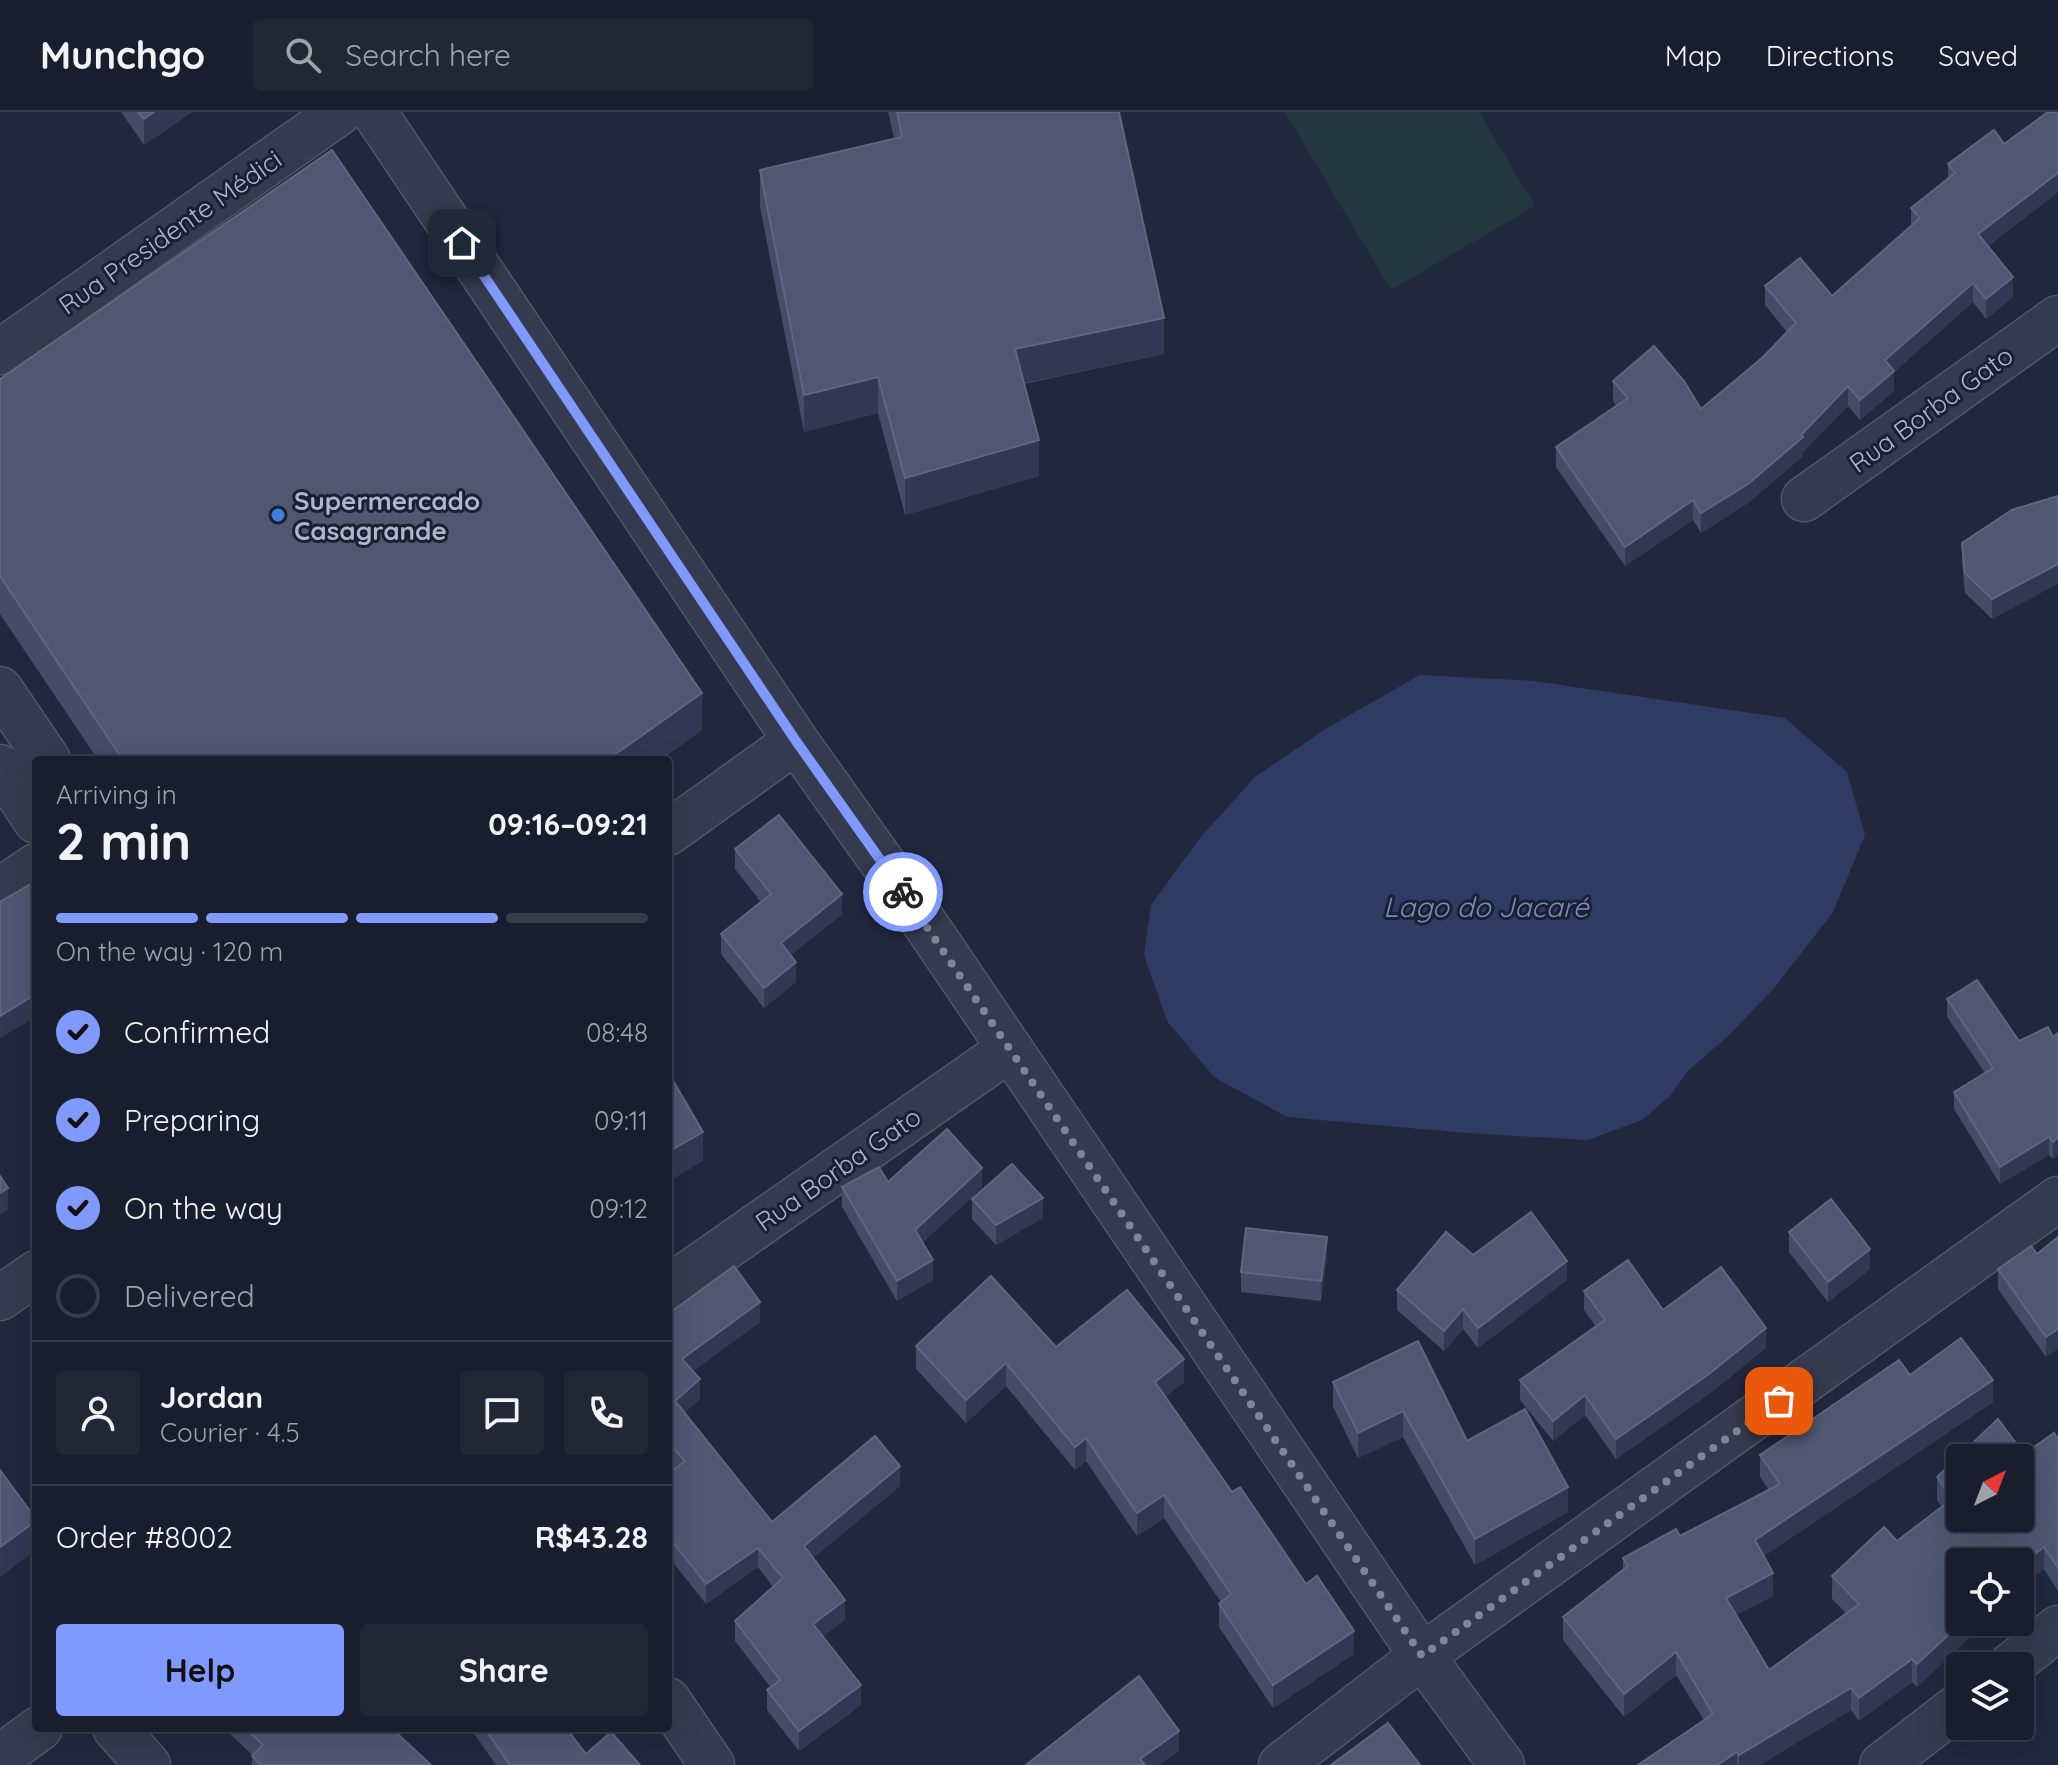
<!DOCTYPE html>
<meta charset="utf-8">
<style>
:root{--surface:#191e2e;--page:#222736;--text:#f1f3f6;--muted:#9fa2aa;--line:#373c4a;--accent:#8099ff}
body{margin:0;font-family:Quicksand,sans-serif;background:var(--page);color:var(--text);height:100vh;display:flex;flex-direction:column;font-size:30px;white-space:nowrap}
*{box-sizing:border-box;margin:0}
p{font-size:26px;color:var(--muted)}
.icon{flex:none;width:44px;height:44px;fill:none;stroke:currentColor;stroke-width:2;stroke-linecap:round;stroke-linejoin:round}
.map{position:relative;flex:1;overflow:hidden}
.panel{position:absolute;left:32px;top:644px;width:640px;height:976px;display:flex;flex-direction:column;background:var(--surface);border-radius:8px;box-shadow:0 8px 32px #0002,0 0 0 2px var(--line)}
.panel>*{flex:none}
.needle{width:52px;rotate:42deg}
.fabs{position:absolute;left:1946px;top:1332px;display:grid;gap:16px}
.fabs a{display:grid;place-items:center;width:88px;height:88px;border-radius:8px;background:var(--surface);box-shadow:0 8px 32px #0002,0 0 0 2px var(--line);font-size:40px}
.pin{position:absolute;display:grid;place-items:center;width:68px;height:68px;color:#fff;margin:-34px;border-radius:16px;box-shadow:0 4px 12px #0006}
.courier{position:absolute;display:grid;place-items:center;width:80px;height:80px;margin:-40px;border:6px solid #8099ff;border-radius:50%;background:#fff;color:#222;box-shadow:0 2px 10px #0007}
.head em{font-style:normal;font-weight:700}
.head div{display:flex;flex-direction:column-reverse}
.head{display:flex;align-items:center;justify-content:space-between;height:136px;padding:0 24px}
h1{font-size:52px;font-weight:700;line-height:60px}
.bar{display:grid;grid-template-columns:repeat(4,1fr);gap:12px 8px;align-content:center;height:96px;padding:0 24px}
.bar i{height:10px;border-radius:6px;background:var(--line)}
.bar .on{background:var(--accent)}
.bar p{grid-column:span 4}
.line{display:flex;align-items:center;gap:20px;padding:0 24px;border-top:2px solid var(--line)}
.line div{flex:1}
.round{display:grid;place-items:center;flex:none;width:84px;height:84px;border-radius:8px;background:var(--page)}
ol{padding:0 24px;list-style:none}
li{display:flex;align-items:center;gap:24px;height:88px}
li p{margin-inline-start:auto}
li .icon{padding:8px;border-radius:50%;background:var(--accent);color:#111;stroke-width:4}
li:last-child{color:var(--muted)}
li i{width:44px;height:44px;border:4px solid var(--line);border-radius:50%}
.cta{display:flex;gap:16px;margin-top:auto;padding:16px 24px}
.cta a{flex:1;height:92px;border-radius:8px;background:var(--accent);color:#111;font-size:32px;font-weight:700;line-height:92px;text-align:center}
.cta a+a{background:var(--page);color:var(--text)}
header{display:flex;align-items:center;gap:48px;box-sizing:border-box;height:112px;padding:0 40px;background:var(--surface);border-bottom:2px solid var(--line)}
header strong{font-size:38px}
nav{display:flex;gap:44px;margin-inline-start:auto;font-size:28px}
.search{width:560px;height:72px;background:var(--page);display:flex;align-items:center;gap:20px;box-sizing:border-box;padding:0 28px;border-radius:8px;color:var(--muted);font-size:30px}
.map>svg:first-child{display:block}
</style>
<header>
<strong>Munchgo</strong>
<div class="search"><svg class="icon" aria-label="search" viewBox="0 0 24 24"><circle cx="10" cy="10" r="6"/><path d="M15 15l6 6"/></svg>Search here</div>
<nav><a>Map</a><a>Directions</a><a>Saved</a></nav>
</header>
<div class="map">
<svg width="2058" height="1653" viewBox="0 0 2058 1653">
<rect width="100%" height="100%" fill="#21283e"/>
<polygon fill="#23373f" points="1285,0 1479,0 1535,94 1391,178"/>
<polygon fill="#2f3b63" points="1420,563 1534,569 1785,606 1847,660 1865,723 1833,800 1775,875 1729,923 1688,959 1670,984 1642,1008 1588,1028 1467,1021 1287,1005 1214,965 1167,909 1144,843 1151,793 1200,726 1255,665 1327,616"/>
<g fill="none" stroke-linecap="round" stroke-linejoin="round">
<g stroke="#505569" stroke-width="47">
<g id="minor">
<polyline points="374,0 796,629 909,788 1422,1544 1502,1653"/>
<polyline points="0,240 340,0"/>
<polyline points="1804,387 2058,206"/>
<polyline points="0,577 48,648"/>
<polyline points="0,655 36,709"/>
<polyline points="668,721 796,629"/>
<polyline points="0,778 36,754"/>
<polyline points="668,1176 1008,938"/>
<polyline points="0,1186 36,1161"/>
<polyline points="2010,1554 2058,1516"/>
<polyline points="668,1588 712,1653"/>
<polyline points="115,1616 148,1653"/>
<polyline points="0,1645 40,1616"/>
<polyline points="1281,1653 1422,1544 2058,1087"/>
<polyline points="1882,1653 1960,1593"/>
</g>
</g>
<use href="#minor" stroke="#353b4e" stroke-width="44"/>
</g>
<g fill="#444c66">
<polygon points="121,0 192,0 144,33"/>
<polygon points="888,0 1119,0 1164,242 1024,272 1039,364 905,403 878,301 804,320 760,95 760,58 894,26"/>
<polygon points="2004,32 2058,80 1988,134 2013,185 1986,207 1973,190 1894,260 1894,279 1860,308 1848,294 1803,340 1803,344 1748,391 1701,421 1693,408 1625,454 1556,355 1556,335 1617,294 1613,289 1613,269 1701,297 1762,246 1787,220 1765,193 1765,174 1832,184 1911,114 1911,96 1948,66 1948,52"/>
<polygon points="0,267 702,618 660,648 98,648 0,502"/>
<polygon points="2058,384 1992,507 1965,481 1962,451 1962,431"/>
<polygon points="735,737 842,802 791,843 796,870 764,896 721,842 721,822 761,790 735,757"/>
<polygon points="1947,887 2019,929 2053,925 2058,921 2058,1043 2053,1047 2049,1043 2000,1072 1954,997 1954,980 1985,961 1947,905"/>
<polygon points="888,1070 982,1076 923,1130 933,1168 897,1189 842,1095 842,1075"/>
<polygon points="972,1087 1043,1106 996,1133 972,1107"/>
<polygon points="1789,1120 1870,1157 1828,1190 1789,1140"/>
<polygon points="2058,1125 2046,1245 1998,1177 1998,1157 2037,1142"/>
<polygon points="1473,1143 1567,1168 1478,1236 1463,1217 1444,1239 1397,1198 1397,1178"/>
<polygon points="1327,1145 1321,1189 1241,1180 1241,1160"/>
<polygon points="1584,1179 1663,1198 1766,1236 1709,1282 1616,1347 1585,1303 1553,1329 1520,1288 1520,1268 1596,1215 1584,1198"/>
<polygon points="668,1202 760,1210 693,1259 700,1287 684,1301 772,1410 900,1374 813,1446 845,1508 823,1524 861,1593 799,1639 767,1598 767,1578 771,1576 735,1529 735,1509 773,1475 758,1455 706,1492 668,1444 668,1363 674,1358 668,1350"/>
<polygon points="1418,1229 1467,1329 1568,1400 1475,1453 1403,1325 1358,1346 1333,1295 1333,1270"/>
<polygon points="916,1234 1056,1235 1184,1270 1165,1285 1232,1380 1306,1472 1354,1542 1273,1596 1219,1515 1219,1492 1221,1490 1164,1406 1137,1424 1086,1349 1075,1358 1006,1274 966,1311 916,1257"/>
<polygon points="1910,1263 1993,1290 1764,1444 1773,1484 1736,1503 1769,1558 1846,1501 1832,1487 1832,1464 1897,1429 1942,1395 1937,1388 1937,1365 2024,1342 2058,1327 2058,1479 2044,1457 2020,1476 2020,1450 1968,1515 1968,1527 1917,1575 1912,1570 1859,1609 1851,1598 1760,1653 1638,1653 1704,1608 1676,1563 1624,1605 1563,1528 1563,1505 1623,1458 1623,1446 1680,1424 1769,1378 1760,1365 1760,1343"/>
<polygon points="224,1616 387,1616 431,1653 252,1653 252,1643"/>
<polygon points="470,1616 566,1616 586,1642 640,1653 496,1653"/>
</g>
<g fill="#313952">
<polygon points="154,0 192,0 144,33 144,7"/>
<polygon points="2058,61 2058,80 1978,142 1978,122"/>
<polygon points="2013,165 2013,185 1986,207 1986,187"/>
<polygon points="1973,171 1973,190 1894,260 1894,279 1860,308 1860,288 1885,248"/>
<polygon points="1164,206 1164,242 1015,273 1015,237"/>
<polygon points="878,265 878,301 804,320 804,283"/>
<polygon points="1848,274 1848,294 1803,340 1803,344 1748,391 1701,421 1701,401 1801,323"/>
<polygon points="1039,328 1039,364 905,403 905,366"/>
<polygon points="1693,388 1693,408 1625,454 1625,435"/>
<polygon points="2058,452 2058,472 1992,507 1992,487"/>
<polygon points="702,581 702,618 660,648 607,648"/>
<polygon points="842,782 842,802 781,851 781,831"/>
<polygon points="796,850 796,870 764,896 764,876"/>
<polygon points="36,882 36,905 0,926 0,904"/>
<polygon points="703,1020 703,1049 668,1070 668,1040"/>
<polygon points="2049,1025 2049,1043 2000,1072 2000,1055"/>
<polygon points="2058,1025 2058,1043 2053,1047 2053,1030"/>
<polygon points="982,1056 982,1076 915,1137 915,1118"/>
<polygon points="8,1076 8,1098 0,1103 0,1081"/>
<polygon points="1043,1086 1043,1106 996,1133 996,1113"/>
<polygon points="1327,1125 1327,1145 1321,1189 1321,1169"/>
<polygon points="1870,1137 1870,1157 1828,1190 1828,1170"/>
<polygon points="933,1148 933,1168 897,1189 897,1169"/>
<polygon points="1567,1149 1567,1168 1478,1236 1478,1216"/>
<polygon points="760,1190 760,1210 682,1267 682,1247"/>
<polygon points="1463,1197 1463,1217 1444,1239 1444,1219"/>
<polygon points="1766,1216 1766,1236 1709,1282 1616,1347 1616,1327"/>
<polygon points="2058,1217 2058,1237 2046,1245 2046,1225"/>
<polygon points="1184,1247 1184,1270 1155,1293 1155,1270"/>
<polygon points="1006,1251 1006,1274 966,1311 966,1288"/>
<polygon points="700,1267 700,1287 675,1309 675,1289"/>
<polygon points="1993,1268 1993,1290 1755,1450 1755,1428"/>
<polygon points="1585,1283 1585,1303 1553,1329 1553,1309"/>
<polygon points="1403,1299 1403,1325 1358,1346 1358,1321"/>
<polygon points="1086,1326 1086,1349 1075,1358 1075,1335"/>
<polygon points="900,1354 900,1374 804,1454 804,1434"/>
<polygon points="1568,1375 1568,1400 1475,1453 1475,1427"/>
<polygon points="1164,1383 1164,1406 1137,1424 1137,1401"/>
<polygon points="36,1409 36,1438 0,1465 0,1435"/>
<polygon points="2044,1435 2044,1457 2020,1476 2020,1453"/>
<polygon points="758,1436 758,1455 706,1492 706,1472"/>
<polygon points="1773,1461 1773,1484 1726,1508 1726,1486"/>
<polygon points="845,1488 845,1508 813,1532 813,1512"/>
<polygon points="1962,1510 1975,1510 1968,1515 1968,1527 1917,1575 1917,1552"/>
<polygon points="1354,1519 1354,1542 1273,1596 1273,1573"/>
<polygon points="1676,1540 1676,1563 1624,1605 1624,1582"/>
<polygon points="1912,1547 1912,1570 1859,1609 1859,1586"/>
<polygon points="861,1573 861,1593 799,1639 799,1619"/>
<polygon points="1851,1576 1851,1598 1760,1653 1739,1653 1739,1643"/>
<polygon points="1179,1619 1179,1639 1159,1653 1140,1653 1140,1647"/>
<polygon points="1737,1640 1737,1653 1717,1653"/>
</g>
<g fill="#505771" stroke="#5f667f" stroke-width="2" fill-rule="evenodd">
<polygon points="138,0 154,0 144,7"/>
<polygon points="897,0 1119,0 1164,206 1015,237 1039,328 905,366 878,265 804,283 760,58 902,25"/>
<polygon points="2048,0 2058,0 2058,61 1978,122 2013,165 1986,187 1973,171 1885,248 1894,259 1860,288 1848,274 1801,323 1803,325 1748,372 1701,401 1693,388 1625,435 1556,335 1628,286 1613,269 1654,234 1684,269 1701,297 1762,246 1796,211 1765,174 1800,146 1832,184 1920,106 1911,96 1955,61 1948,52 1994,18 2004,32"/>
<polygon points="332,38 702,581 607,648 123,648 0,464 0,267"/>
<polygon points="2058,384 2058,452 1992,487 1965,461 1962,431 2012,398"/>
<polygon points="779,703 842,782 781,831 796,850 764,876 721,822 771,782 735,737"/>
<polygon points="36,769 36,882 0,904 0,790"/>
<polygon points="1977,868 2019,929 2048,915 2053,925 2058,921 2058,1025 2053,1030 2049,1025 2000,1055 1954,980 1993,956 1947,887"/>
<polygon points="668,960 703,1020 668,1040"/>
<polygon points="947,1017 982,1056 915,1118 933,1148 897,1169 842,1075 879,1055 888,1070"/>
<polygon points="1012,1052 1043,1086 996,1113 972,1087"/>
<polygon points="0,1064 8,1076 0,1081"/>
<polygon points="1831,1087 1870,1137 1828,1170 1789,1120"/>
<polygon points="1531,1100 1567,1149 1478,1216 1463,1197 1444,1219 1397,1178 1446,1120 1473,1143"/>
<polygon points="1246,1116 1327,1125 1321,1169 1241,1160"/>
<polygon points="2058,1125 2058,1217 2046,1225 1998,1157 2031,1134 2037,1142"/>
<polygon points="1628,1148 1663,1198 1721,1155 1766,1216 1709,1262 1616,1327 1585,1283 1553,1309 1520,1268 1605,1208 1584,1179"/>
<polygon points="734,1154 760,1190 682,1247 700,1267 675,1289 772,1410 875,1324 900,1354 804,1434 845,1488 813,1512 861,1573 799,1619 767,1578 780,1568 735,1509 783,1466 758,1436 706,1472 668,1424 668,1363 685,1349 668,1330 668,1202"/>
<polygon points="991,1164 1056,1235 1127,1178 1184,1247 1155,1270 1232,1380 1240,1375 1306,1472 1317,1464 1354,1519 1273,1573 1219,1492 1231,1482 1164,1383 1137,1401 1086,1326 1075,1335 1006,1251 966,1288 916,1234"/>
<path d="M1961,1226L1993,1268L1755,1428L1773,1461L1726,1486L1769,1558L1859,1492L1832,1464L1884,1415L1897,1429L1952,1387L1937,1365L1998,1307L2024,1342L2054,1321L2058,1327V1456L2044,1435L2020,1453V1450H1960V1510H1962L1917,1552L1912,1547L1859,1586L1851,1576L1739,1643L1737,1640L1717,1653H1638L1713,1602L1676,1540L1624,1582L1563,1505L1628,1454L1623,1446L1676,1417L1680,1424L1780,1372L1760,1343L1899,1248L1910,1263ZM1960,1346H2020V1406H1960Z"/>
<polygon points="1418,1229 1467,1329 1525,1297 1568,1375 1475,1427 1403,1299 1358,1321 1333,1270"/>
<polygon points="0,1358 36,1407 36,1409 0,1435"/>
<polygon points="1139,1564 1179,1619 1140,1647 1145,1653 1026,1653"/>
<polygon points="1388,1611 1420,1653 1331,1653"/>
<polygon points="245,1616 387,1616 388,1617 391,1616 431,1653 261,1653 252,1644 263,1633"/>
<polygon points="484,1616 566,1616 586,1642 611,1620 640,1653 510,1653"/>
</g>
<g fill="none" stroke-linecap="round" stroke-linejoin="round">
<polyline stroke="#7f8499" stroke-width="8" stroke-dasharray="0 14.4" points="903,780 1422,1544 1779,1289"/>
<polyline stroke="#8099ff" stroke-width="10" points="462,131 796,629 903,780"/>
</g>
<circle fill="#3f7fe0" stroke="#1a2033" stroke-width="3" cx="278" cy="403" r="8"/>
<g text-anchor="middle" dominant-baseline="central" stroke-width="6" stroke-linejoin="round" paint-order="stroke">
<g font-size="26" fill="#b1b5ca" stroke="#1a2033">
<text transform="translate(170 120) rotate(-35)">Rua Presidente Médici</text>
<text transform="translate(1931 297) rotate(-36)">Rua Borba Gato</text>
<text transform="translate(838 1057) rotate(-35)">Rua Borba Gato</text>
</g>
<g font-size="26" font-weight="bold" fill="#b1b5ca" stroke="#1a2033" text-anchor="start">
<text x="294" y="388">Supermercado<tspan x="294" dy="30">Casagrande</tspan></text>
</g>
<g font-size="28" font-style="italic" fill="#7d8bb8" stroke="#1a2033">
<text x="1486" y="794">Lago do Jacaré</text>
</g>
</g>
</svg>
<div class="fabs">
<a><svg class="needle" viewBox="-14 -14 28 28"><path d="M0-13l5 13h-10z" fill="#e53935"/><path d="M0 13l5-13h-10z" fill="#9fa2aa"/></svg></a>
<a><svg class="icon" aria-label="locate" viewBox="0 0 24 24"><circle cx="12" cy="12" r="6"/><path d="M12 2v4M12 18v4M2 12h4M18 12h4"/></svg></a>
<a><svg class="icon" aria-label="layers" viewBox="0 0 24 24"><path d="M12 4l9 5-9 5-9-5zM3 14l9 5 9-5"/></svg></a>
</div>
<div class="pin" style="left:1779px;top:1289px;background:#ea580c"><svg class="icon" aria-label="bag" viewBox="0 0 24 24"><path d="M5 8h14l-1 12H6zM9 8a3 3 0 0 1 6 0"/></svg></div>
<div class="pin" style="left:462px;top:131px;background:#1f2937"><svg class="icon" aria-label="home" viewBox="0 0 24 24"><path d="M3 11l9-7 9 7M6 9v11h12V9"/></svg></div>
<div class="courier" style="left:903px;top:780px"><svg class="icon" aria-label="bike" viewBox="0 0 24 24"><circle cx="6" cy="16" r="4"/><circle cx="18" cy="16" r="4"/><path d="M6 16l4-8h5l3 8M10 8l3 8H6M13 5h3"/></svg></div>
<section class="panel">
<div class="head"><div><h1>2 min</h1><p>Arriving in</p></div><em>09:16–09:21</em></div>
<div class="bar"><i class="on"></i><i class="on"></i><i class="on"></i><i></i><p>On the way · 120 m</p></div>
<ol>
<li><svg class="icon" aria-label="check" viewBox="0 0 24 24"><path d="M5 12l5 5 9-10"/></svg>Confirmed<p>08:48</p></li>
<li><svg class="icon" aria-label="check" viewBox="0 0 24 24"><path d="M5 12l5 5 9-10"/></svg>Preparing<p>09:11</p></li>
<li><svg class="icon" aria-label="check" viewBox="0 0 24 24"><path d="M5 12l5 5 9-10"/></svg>On the way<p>09:12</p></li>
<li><i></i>Delivered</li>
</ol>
<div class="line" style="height:144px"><a class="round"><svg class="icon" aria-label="person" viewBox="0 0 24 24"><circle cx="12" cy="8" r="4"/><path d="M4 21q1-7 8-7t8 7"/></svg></a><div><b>Jordan</b><p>Courier · 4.5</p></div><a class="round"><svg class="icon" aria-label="chat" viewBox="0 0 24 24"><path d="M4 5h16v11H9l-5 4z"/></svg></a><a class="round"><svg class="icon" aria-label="phone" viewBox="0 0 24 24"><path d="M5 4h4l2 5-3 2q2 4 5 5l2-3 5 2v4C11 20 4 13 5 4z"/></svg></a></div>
<div class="line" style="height:104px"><div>Order #8002</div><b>R$43.28</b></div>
<div class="cta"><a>Help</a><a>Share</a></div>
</section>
</div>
